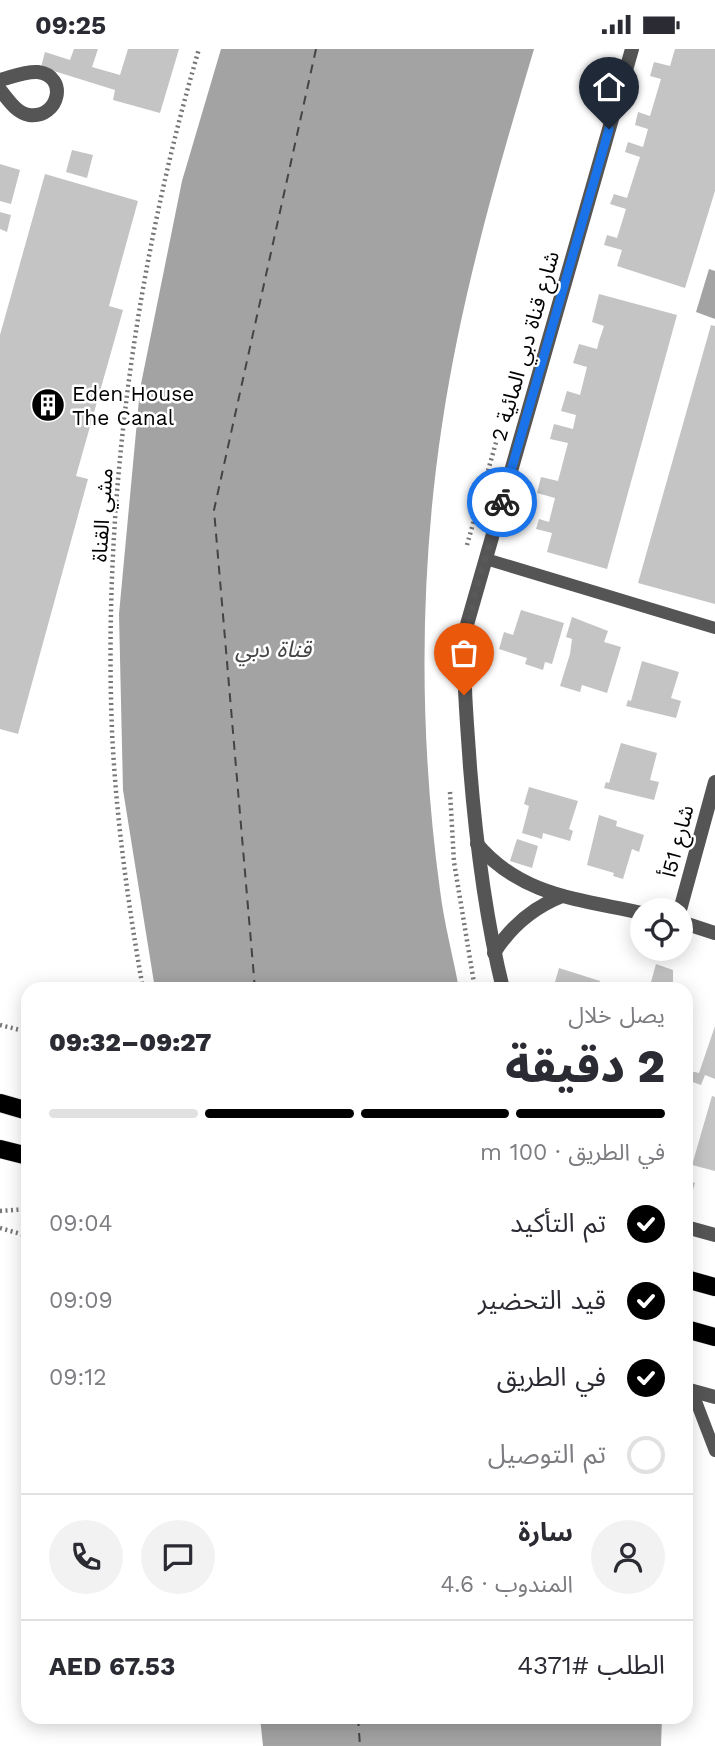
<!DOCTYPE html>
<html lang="ar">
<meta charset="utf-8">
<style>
:root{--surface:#fff;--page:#f2f2f3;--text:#2b2b33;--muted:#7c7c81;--line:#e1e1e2;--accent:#000}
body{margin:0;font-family:"Work Sans","Noto Sans Arabic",sans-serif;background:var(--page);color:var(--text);direction:rtl;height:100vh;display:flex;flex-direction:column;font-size:26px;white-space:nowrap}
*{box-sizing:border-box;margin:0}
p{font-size:23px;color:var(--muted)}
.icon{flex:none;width:38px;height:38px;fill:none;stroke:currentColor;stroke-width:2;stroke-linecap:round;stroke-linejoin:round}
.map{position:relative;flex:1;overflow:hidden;direction:ltr}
.side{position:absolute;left:21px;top:933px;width:672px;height:742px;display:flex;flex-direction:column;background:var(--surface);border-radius:21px;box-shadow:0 4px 18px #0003;direction:rtl}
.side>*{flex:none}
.buttons{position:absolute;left:630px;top:849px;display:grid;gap:14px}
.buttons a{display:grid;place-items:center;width:63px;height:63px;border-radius:50%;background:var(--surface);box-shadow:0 4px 18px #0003;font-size:35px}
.pin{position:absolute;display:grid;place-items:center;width:60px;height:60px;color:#fff;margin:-72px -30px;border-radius:50% 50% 50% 0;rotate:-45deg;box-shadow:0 0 7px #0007}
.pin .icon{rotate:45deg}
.courier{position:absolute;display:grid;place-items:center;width:70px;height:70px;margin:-35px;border:5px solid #1a73e8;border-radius:50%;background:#fff;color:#222;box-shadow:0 2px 9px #0007}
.head em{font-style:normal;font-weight:800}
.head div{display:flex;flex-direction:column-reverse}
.head{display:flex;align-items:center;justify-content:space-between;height:119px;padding:0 28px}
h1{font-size:46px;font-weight:800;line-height:52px}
.bar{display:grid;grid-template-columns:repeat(4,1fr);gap:10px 7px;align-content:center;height:84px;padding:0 28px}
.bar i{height:9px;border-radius:5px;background:var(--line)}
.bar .selected{background:var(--accent)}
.bar p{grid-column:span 4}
.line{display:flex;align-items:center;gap:18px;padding:0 28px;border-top:2px solid var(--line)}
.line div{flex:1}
.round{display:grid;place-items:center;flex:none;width:74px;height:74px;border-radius:37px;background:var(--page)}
ol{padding:0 28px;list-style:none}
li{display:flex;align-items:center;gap:21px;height:77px}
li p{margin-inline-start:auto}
li .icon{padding:7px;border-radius:50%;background:var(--accent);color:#fff;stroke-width:4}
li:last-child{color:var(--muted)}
li i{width:38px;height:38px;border:4px solid var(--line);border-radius:50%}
.status{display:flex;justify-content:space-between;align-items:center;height:49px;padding:0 35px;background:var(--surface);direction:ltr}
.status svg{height:19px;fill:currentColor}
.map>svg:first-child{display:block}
</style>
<div class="status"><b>09:25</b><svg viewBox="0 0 49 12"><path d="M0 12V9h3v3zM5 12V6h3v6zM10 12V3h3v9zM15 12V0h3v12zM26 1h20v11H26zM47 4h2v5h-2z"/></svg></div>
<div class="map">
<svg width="715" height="1697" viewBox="0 0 715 1697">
<rect width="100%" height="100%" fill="#fff"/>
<g fill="#a3a3a3">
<path d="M221,0H534C497,124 461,248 442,376C419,528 419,688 440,841C444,874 453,907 459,940H155L123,741L119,565L140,340L182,132Z"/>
<polygon points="709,220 715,222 715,270 696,263"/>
<polygon points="260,1668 662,1668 661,1697 263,1697"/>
</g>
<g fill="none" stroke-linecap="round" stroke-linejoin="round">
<g stroke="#444" stroke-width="2" stroke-dasharray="9 7" stroke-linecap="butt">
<polyline points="255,940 214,461 316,0"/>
<polyline points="358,1668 360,1697"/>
</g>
</g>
<g fill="#c4c4c4">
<polygon points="74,0 98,0 92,18 120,26 128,0 179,0 160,64 113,51 115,41 41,18 45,3 70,11"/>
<polygon points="675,0 715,0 715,142 685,239 617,217 622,201 604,196 607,186 617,189 626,160 610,155 614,145 627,149 640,108 625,103 628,93 643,98 648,80 635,76 638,63 650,67 661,30 650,27 654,13 670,17"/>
<polygon points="72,101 93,106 87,129 66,123"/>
<polygon points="0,115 20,121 11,155 0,152"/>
<polygon points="45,125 138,152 109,257 123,261 76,427 88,430 18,685 0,680 0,286"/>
<polygon points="0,163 11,166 7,183 0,180"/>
<polygon points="599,245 677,266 607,520 547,503 552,484 536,480 539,470 549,473 555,449 537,444 541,428 558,432 568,394 550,390 554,375 573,380 576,366 561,362 567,342 580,346 587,318 573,314 579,295 597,300 599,292 604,277 592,273"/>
<polygon points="711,276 715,277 715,555 638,534"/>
<polygon points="521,561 564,574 552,615 545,613 543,621 525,615 527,609 499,600 504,583 513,586"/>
<polygon points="572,568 608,582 604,593 621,598 607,644 582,636 580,643 560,637 570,605 572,590 566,588"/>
<polygon points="642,612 679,623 671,649 681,652 676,669 626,657 628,651 631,652"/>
<polygon points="621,694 657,704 650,731 659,733 654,751 604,739 606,733 609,734"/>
<polygon points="529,738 578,752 569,780 573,782 570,792 543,784 542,790 522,784 529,757 524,755"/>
<polygon points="599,766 617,772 616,777 644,786 639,803 632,800 623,830 613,827 614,824 587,816"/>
<polygon points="517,790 538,797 532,819 510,812"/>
<polygon points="656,915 673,921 673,940 633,940 651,933"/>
<polygon points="559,919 600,932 598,940 553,940"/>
<polygon points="715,977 715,1030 705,1026 701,1036 687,1031 690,1022 699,1024"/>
<polygon points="712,1047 715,1048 715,1122 692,1116"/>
<polygon points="686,1131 695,1134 690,1150 686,1149"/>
</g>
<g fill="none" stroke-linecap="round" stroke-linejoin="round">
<g stroke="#dbdbdb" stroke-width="19">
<g id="primary">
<polyline points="0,1054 28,1062"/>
<polyline points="0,1100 28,1107"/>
<polyline points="686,1230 715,1238"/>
<polyline points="686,1280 715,1288"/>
</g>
</g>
<g stroke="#777" stroke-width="4.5" stroke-dasharray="2 3.5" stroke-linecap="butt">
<polyline points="467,496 497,390"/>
<polyline points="443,622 444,603"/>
<polyline points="450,743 454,813 475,940"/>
<path d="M143,940C128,855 116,768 112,682C103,454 135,218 199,0"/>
<polyline points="0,976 28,983"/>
<polyline points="0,1162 28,1160"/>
<polyline points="0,1179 28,1187"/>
</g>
<g stroke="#555" stroke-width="12">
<polyline points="486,510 715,579"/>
<polyline points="692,1342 715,1402"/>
</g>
<g stroke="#555" stroke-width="14">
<path d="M0,31C12,28 25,22 38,23C69,27 59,70 29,66C16,64 8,50 0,41"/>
<path d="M477,795C521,847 579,850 642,864"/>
<polyline points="680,861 715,733"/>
<polyline points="681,873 715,884"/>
<path d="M494,904C511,877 532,859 562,847"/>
<path d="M503,940C485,867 476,793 470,718C467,671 462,626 466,579L632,0"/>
<polyline points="686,1178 715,1186"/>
<polyline points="686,1340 715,1348"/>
</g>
<use href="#primary" stroke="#000" stroke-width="18"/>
</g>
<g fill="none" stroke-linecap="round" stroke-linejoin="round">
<path stroke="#595959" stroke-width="7" stroke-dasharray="0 12.6" d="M464,646C459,579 484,517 502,453"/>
<polyline stroke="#1a73e8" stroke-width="9" points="502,453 609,80"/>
</g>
<defs>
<g id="building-disc" transform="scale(1.75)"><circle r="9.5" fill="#000" stroke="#fff"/><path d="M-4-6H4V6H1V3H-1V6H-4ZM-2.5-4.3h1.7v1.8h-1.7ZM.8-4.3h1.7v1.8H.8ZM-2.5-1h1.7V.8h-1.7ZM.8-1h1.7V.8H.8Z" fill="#fff"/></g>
</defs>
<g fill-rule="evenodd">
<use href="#building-disc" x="48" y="356"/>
</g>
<g text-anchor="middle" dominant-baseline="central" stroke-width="5" stroke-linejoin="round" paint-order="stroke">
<g font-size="21" fill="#000" stroke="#fff">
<text transform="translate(525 297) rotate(-74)">شارع قناة دبي المائية 2</text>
<text transform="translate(102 466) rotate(-86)">مشي القناة</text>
<text transform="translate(677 792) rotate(-75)">شارع 51أ</text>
</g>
<g font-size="21" fill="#000" stroke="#fff" text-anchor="start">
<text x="72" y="344">Eden House<tspan x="72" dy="24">The Canal</tspan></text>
</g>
<g font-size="23" font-style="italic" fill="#444" stroke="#fff">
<text x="273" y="600">قناة دبي</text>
</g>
</g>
</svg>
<div class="buttons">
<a><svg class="icon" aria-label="locate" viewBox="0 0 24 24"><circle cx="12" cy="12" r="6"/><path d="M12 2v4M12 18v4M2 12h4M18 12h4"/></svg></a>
</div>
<div class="pin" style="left:464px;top:646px;background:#ea580c"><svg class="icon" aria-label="bag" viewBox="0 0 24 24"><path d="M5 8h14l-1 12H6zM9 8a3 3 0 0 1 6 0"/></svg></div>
<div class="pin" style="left:609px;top:80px;background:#1f2937"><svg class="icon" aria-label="home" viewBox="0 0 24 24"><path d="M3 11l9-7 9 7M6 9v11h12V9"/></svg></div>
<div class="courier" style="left:502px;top:453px"><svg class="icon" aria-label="bike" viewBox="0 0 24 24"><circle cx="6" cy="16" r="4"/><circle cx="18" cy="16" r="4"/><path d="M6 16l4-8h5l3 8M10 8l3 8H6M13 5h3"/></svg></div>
<section class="side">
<div class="head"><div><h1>2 دقيقة</h1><p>يصل خلال</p></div><em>09:27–09:32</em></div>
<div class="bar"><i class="selected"></i><i class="selected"></i><i class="selected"></i><i></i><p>في الطريق · 100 m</p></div>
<ol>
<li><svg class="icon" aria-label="check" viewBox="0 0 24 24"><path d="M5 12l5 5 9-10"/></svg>تم التأكيد<p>09:04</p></li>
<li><svg class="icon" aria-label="check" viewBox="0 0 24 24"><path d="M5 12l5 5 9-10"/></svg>قيد التحضير<p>09:09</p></li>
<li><svg class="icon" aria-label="check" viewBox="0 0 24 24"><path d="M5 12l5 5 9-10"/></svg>في الطريق<p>09:12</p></li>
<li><i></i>تم التوصيل</li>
</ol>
<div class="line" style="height:126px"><a class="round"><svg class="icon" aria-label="person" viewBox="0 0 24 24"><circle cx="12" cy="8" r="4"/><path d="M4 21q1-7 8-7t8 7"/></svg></a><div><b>سارة</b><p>المندوب · 4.6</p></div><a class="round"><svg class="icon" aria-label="chat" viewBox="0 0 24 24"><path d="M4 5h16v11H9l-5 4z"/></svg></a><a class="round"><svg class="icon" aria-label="phone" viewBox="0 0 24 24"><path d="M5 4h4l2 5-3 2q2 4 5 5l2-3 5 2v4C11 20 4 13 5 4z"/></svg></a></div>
<div class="line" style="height:91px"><div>الطلب #4371</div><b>AED 67.53</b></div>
</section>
</div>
